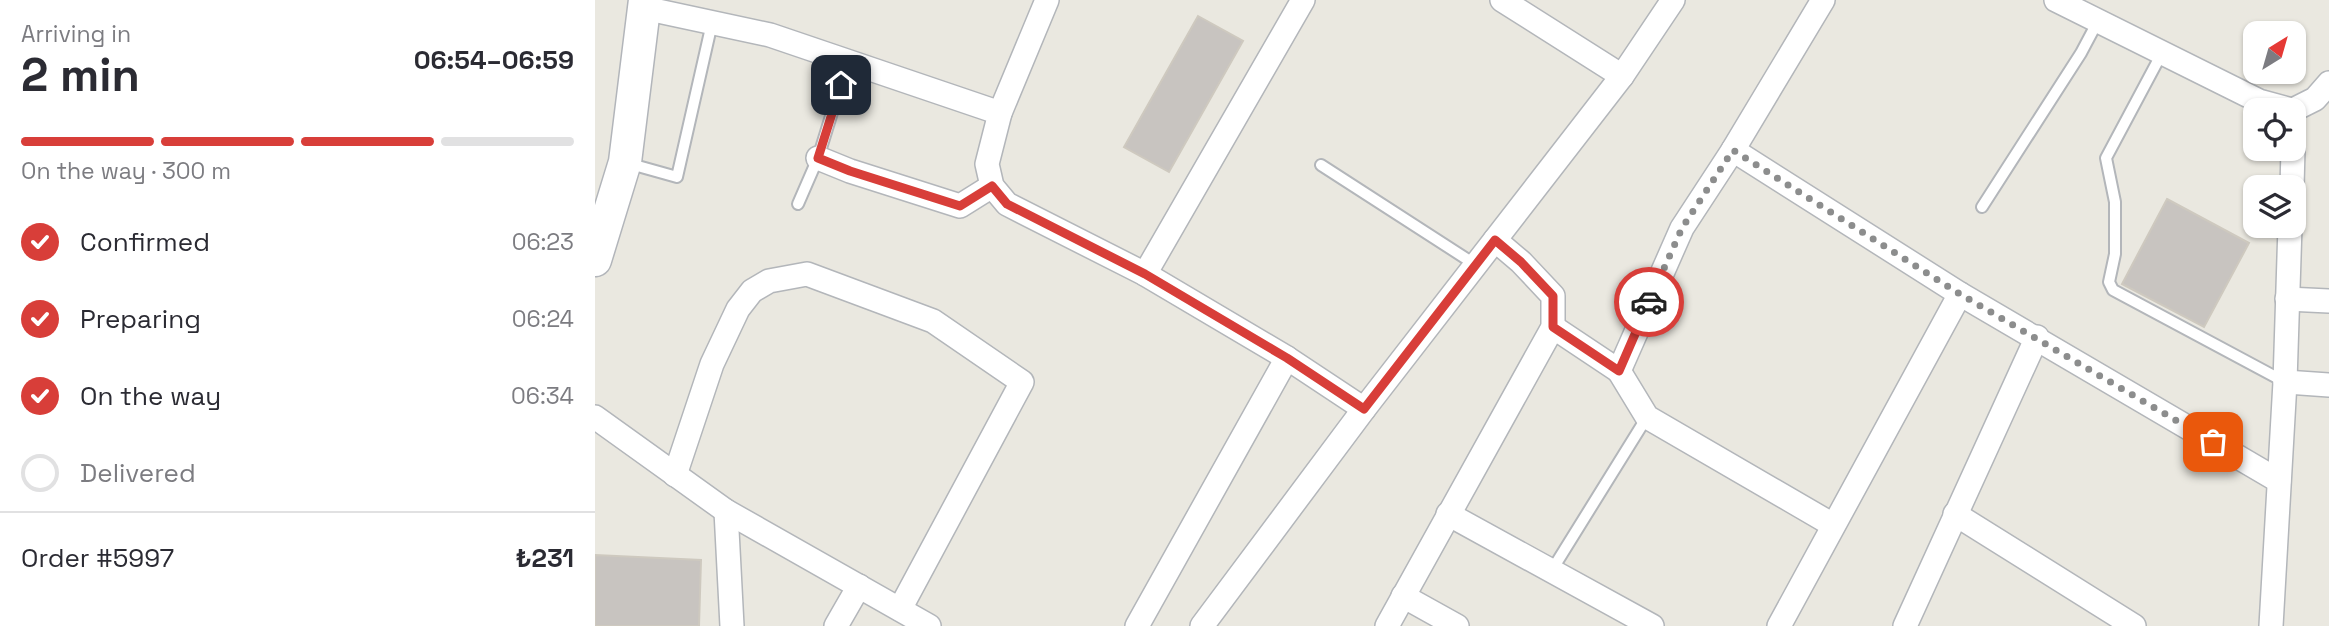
<!DOCTYPE html>
<meta charset="utf-8">
<style>
:root{--surface:#fff;--page:#f7f7f7;--text:#2b2b33;--muted:#7c7c81;--line:#e1e1e2;--accent:#d83e39}
body{margin:0;font-family:"Space Grotesk",sans-serif;background:var(--page);color:var(--text);height:100vh;display:flex;flex-direction:column;font-size:26px;white-space:nowrap}
*{box-sizing:border-box;margin:0}
p{font-size:23px;color:var(--muted)}
.icon{flex:none;width:38px;height:38px;fill:none;stroke:currentColor;stroke-width:2;stroke-linecap:round;stroke-linejoin:round}
.map{position:relative;flex:1;overflow:hidden}
.side{display:flex;flex-direction:column;background:var(--surface);width:595px}
.side>*{flex:none}
.needle{width:46px;rotate:37deg}
.tools{position:absolute;left:1648px;top:21px;display:grid;gap:14px}
.tools a{display:grid;place-items:center;width:63px;height:63px;border-radius:14px;background:var(--surface);box-shadow:0 2px 5px #0004;font-size:35px}
.pin{position:absolute;display:grid;place-items:center;width:60px;height:60px;color:#fff;margin:-30px;border-radius:14px;box-shadow:0 4px 10px #0006}
.courier{position:absolute;display:grid;place-items:center;width:70px;height:70px;margin:-35px;border:5px solid #d83e39;border-radius:50%;background:#fff;color:#222;box-shadow:0 2px 9px #0007}
.overview em{font-style:normal;font-weight:800}
.overview div{display:flex;flex-direction:column-reverse}
.overview{display:flex;align-items:center;justify-content:space-between;height:119px;padding:0 21px}
h1{font-size:46px;font-weight:800;line-height:52px}
.bar{display:grid;grid-template-columns:repeat(4,1fr);gap:10px 7px;align-content:center;height:84px;padding:0 21px}
.bar i{height:9px;border-radius:5px;background:var(--line)}
.bar .active{background:var(--accent)}
.bar p{grid-column:span 4}
.line{display:flex;align-items:center;gap:18px;padding:0 21px;border-top:2px solid var(--line)}
.line div{flex:1}
ol{padding:0 21px;list-style:none}
li{display:flex;align-items:center;gap:21px;height:77px}
li p{margin-inline-start:auto}
li .icon{padding:7px;border-radius:50%;background:var(--accent);color:#fff;stroke-width:4}
li:last-child{color:var(--muted)}
li i{width:38px;height:38px;border:4px solid var(--line);border-radius:50%}
main{display:flex;flex:1;min-height:0}
.map>svg:first-child{display:block}
</style>
<main>
<section class="side">
<div class="overview"><div><h1>2 min</h1><p>Arriving in</p></div><em>06:54–06:59</em></div>
<div class="bar"><i class="active"></i><i class="active"></i><i class="active"></i><i></i><p>On the way · 300 m</p></div>
<ol>
<li><svg class="icon" aria-label="check" viewBox="0 0 24 24"><path d="M5 12l5 5 9-10"/></svg>Confirmed<p>06:23</p></li>
<li><svg class="icon" aria-label="check" viewBox="0 0 24 24"><path d="M5 12l5 5 9-10"/></svg>Preparing<p>06:24</p></li>
<li><svg class="icon" aria-label="check" viewBox="0 0 24 24"><path d="M5 12l5 5 9-10"/></svg>On the way<p>06:34</p></li>
<li><i></i>Delivered</li>
</ol>
<div class="line" style="height:91px"><div>Order #5997</div><b>₺231</b></div>
</section>
<div class="map">
<svg width="1734" height="626" viewBox="0 0 1734 626">
<rect width="100%" height="100%" fill="#eae8e0"/>
<g fill="#c8c4c0" stroke="#cec9bf" stroke-width="2">
<polygon points="603,16 648,41 574,172 529,147"/>
<polygon points="1572,199 1654,243 1609,327 1527,284"/>
<polygon points="0,555 106,560 104,626 0,626"/>
</g>
<g fill="none" stroke-linecap="round" stroke-linejoin="round">
<g stroke="#b3b6ba" stroke-width="14">
<g id="lane">
<polyline points="1567,53 1511,158 1520,202 1520,254 1514,282 1518,290 1690,382"/>
<polyline points="32,163 82,177 117,23"/>
<polyline points="726,165 881,265"/>
<polyline points="203,204 223,158 253,61"/>
<polyline points="1387,207 1486,53 1503,21"/>
<polyline points="957,570 1052,417"/>
</g>
</g>
<g stroke="#b3b6ba" stroke-width="26">
<g id="street">
<polyline points="452,0 405,113 392,164 397,186 412,204 550,274 692,358 769,409"/>
<polyline points="907,0 1027,76"/>
<polyline points="1461,0 1664,101 1697,110"/>
<polyline points="49,8 175,35 405,113"/>
<polyline points="1698,110 1720,99 1734,83"/>
<polyline points="1138,150 1365,294 1684,481"/>
<polyline points="223,158 255,171 365,206 397,186"/>
<polyline points="1697,187 1698,149"/>
<polyline points="550,274 708,0"/>
<polyline points="1692,299 1734,301"/>
<polyline points="958,327 1024,371 1087,228 1138,150 1228,0"/>
<polyline points="1024,371 1052,417 1238,525"/>
<polyline points="1690,382 1734,385"/>
<polyline points="0,417 131,511 334,626"/>
<polyline points="80,475 117,364 143,309 157,291 174,281 212,274 338,321 427,382 305,609"/>
<polyline points="131,511 137,626"/>
<polyline points="853,514 1057,626"/>
<polyline points="1360,514 1539,626"/>
<polyline points="808,596 862,626"/>
<polyline points="241,626 264,586"/>
<polyline points="542,626 692,358"/>
<polyline points="607,626 769,409 1027,76 1078,0"/>
<polyline points="792,626 958,327 958,296 926,262 900,240"/>
<polyline points="1184,626 1365,294"/>
<polyline points="1310,626 1442,337"/>
<polyline points="1676,626 1690,382 1695,226"/>
</g>
</g>
<g stroke="#b2b5ba" stroke-width="35">
<polyline id="secondary" points="0,260 30,162 50,0"/>
</g>
<use href="#lane" stroke="#fff" stroke-width="10"/>
<use href="#street" stroke="#fff" stroke-width="23"/>
<use href="#secondary" stroke="#fff" stroke-width="32"/>
</g>
<g fill="none" stroke-linecap="round" stroke-linejoin="round">
<polyline stroke="#8c8d8d" stroke-width="7" stroke-dasharray="0 12.6" points="1054,302 1087,228 1138,150 1365,294 1618,442"/>
<polyline stroke="#d83e39" stroke-width="9" points="246,85 223,158 255,171 365,206 397,186 412,204 550,274 692,358 769,409 900,240 926,262 958,296 958,327 1024,371 1054,302"/>
</g>
</svg>
<div class="tools">
<a><svg class="needle" viewBox="-14 -14 28 28"><path d="M0-13l5 13h-10z" fill="#e53935"/><path d="M0 13l5-13h-10z" fill="#7c7c81"/></svg></a>
<a><svg class="icon" aria-label="locate" viewBox="0 0 24 24"><circle cx="12" cy="12" r="6"/><path d="M12 2v4M12 18v4M2 12h4M18 12h4"/></svg></a>
<a><svg class="icon" aria-label="layers" viewBox="0 0 24 24"><path d="M12 4l9 5-9 5-9-5zM3 14l9 5 9-5"/></svg></a>
</div>
<div class="pin" style="left:1618px;top:442px;background:#ea580c"><svg class="icon" aria-label="bag" viewBox="0 0 24 24"><path d="M5 8h14l-1 12H6zM9 8a3 3 0 0 1 6 0"/></svg></div>
<div class="pin" style="left:246px;top:85px;background:#1f2937"><svg class="icon" aria-label="home" viewBox="0 0 24 24"><path d="M3 11l9-7 9 7M6 9v11h12V9"/></svg></div>
<div class="courier" style="left:1054px;top:302px"><svg class="icon" aria-label="car" viewBox="0 0 24 24"><path d="M5 17H2v-5l4-1 3-4h7l3 4 3 1v5h-3M9 17h6M6 11h13"/><circle cx="7" cy="17" r="2"/><circle cx="17" cy="17" r="2"/></svg></div>
</div>
</main>
